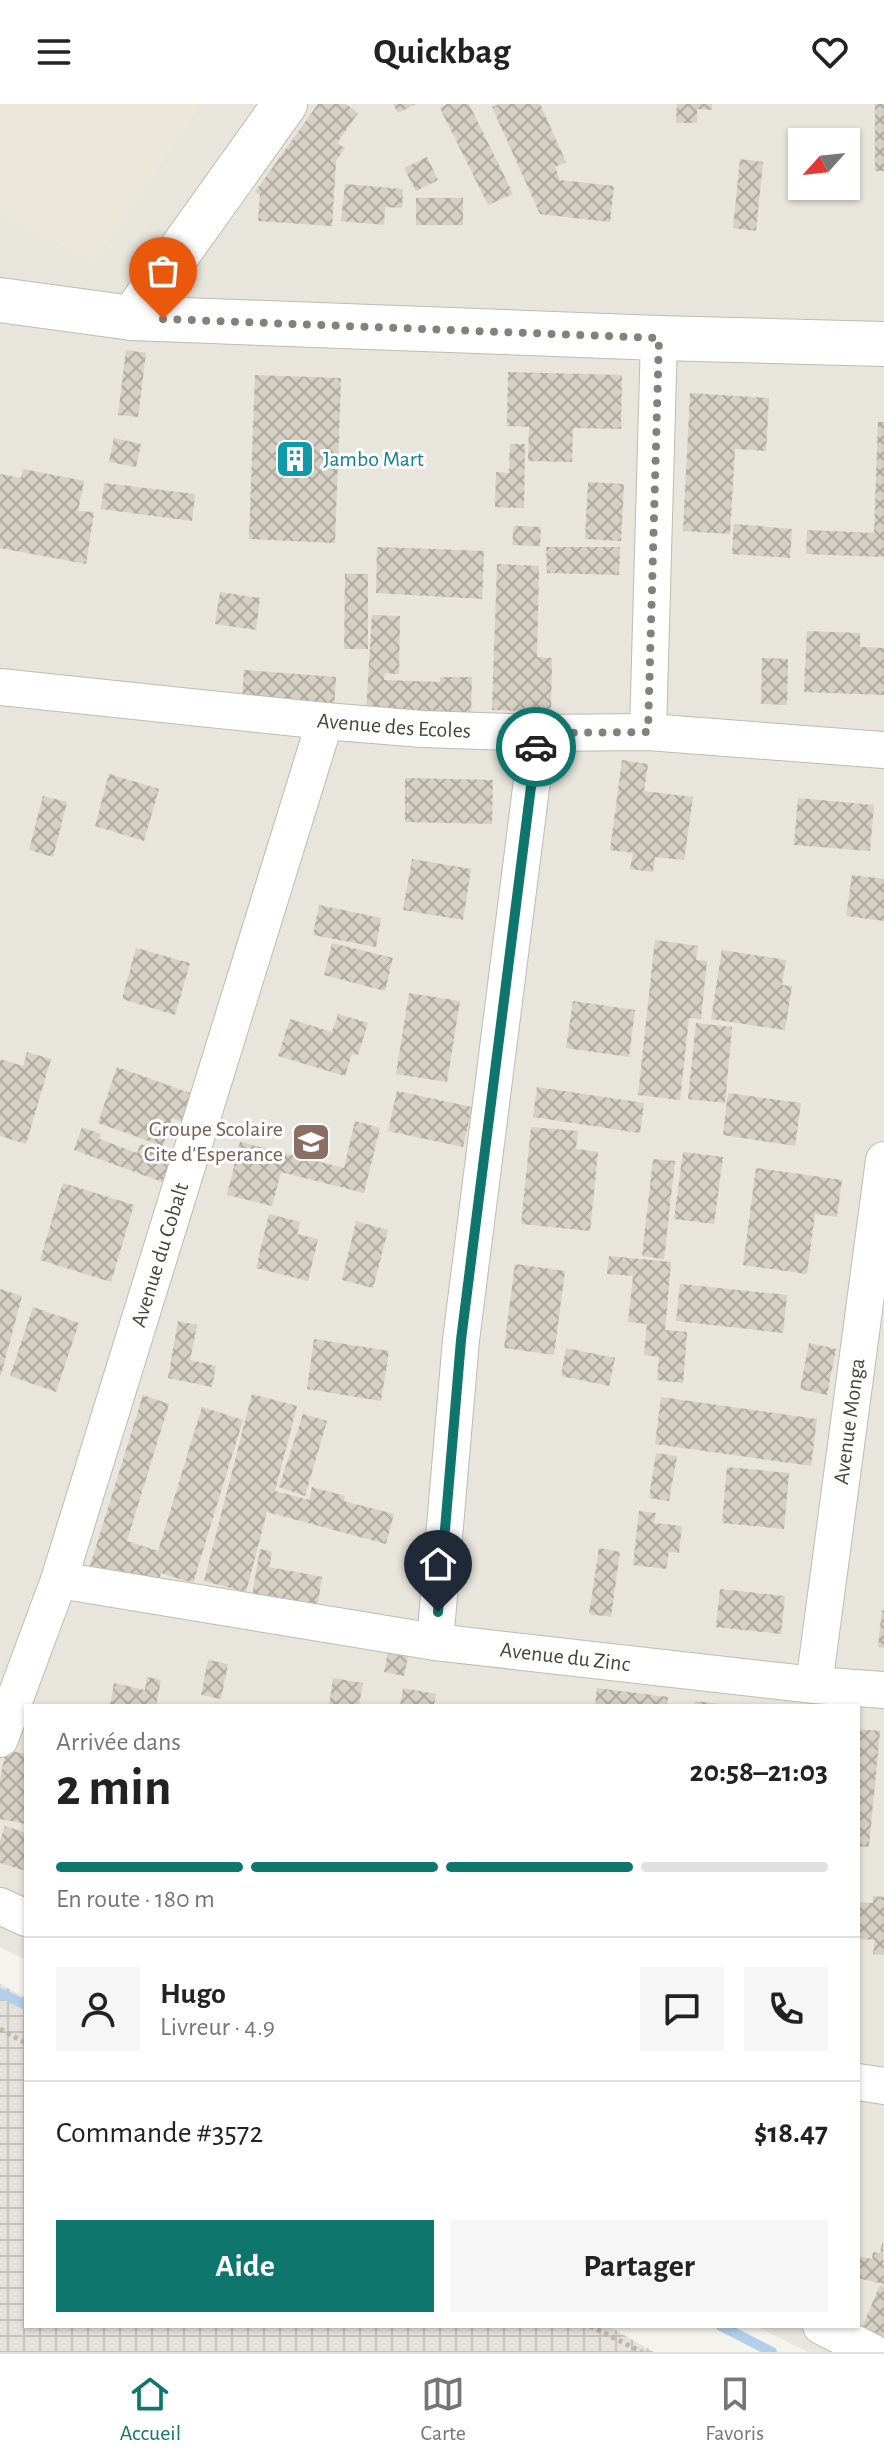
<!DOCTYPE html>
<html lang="fr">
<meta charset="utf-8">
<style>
:root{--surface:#fff;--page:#f6f6f6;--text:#222;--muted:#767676;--line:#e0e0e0;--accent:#0f766e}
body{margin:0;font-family:"Alegreya Sans",sans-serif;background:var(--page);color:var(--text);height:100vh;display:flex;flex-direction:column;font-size:30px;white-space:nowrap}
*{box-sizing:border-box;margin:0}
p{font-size:26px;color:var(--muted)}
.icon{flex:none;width:44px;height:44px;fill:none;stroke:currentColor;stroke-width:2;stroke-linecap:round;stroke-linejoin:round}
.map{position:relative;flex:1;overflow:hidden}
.sheet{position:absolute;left:24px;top:1600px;width:836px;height:624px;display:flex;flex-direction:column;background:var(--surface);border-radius:0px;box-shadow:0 2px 6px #0004}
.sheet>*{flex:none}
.needle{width:52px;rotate:243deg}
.buttons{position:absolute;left:788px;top:24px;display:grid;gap:16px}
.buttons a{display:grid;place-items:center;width:72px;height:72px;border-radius:0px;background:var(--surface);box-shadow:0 2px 6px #0004;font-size:40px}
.pin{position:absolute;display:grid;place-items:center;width:68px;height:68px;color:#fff;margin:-82px -34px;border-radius:50% 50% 50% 0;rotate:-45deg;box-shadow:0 0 8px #0007}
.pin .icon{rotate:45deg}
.courier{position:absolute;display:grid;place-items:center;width:80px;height:80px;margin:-40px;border:6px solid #0f766e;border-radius:50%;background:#fff;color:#222;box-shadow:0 2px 10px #0007}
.headline em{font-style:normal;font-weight:700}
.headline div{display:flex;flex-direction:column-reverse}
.headline{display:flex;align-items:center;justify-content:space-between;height:136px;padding:0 32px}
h1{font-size:52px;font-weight:700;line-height:60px}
.bar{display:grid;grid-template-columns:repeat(4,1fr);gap:12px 8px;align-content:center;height:96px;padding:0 32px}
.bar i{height:10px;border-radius:6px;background:var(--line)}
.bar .current{background:var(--accent)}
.bar p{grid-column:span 4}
.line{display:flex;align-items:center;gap:20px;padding:0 32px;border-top:2px solid var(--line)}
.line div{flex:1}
.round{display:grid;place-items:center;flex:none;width:84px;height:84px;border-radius:0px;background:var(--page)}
.primary-button{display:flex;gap:16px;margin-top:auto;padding:16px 32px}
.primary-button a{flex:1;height:92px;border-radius:0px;background:var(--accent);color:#fff;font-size:32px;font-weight:700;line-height:92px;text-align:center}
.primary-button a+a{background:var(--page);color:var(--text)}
header{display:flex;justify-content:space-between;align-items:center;height:104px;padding:0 32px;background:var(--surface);font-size:36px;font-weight:700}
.dock{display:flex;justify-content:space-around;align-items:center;height:112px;border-top:2px solid var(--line);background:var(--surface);font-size:22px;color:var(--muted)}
.dock a{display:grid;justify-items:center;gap:4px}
.dock .current{color:var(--accent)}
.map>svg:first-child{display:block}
</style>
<header><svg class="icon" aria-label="menu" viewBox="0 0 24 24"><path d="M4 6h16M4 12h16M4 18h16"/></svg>Quickbag<svg class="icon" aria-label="heart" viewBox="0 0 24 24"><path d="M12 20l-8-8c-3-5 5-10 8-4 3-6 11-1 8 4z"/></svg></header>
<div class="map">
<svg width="884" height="2248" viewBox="0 0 884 2248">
<defs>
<pattern id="industrial-grid" width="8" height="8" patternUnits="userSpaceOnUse" patternTransform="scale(2)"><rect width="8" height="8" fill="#e5e2de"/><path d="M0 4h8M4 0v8" fill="none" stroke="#c6c3bf"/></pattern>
<pattern id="building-cross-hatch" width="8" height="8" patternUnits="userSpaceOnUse" patternTransform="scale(2)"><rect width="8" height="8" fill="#d5cfc4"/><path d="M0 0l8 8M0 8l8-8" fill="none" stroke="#afaaa0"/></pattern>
</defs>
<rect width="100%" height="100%" fill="#f5f3ed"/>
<path fill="#e8e5dc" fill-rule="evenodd" d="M0,0H884V2248H808L756,2222H858V1602H26V1856L0,1843ZM802,38H846V82H802Z"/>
<polygon fill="url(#industrial-grid)" points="0,1880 26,1894 26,2222 608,2222 654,2248 0,2248"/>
<polygon fill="#ece8d9" points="0,0 201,0 94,158 0,108"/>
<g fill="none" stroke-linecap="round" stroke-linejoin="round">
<g stroke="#b1cfea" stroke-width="10">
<polyline points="0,1889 26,1901"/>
<polyline points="721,2222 772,2248"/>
</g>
</g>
<g fill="url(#building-cross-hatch)">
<polygon points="318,0 346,0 358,9 337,39 345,44 336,57 332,122 258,117 260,91 255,88"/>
<polygon points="393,0 416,0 398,9"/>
<polygon points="447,0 469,0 513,90 488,101 440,4"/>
<polygon points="499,0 540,0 566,58 555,63 560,76 614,82 610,118 540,110 492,3"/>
<polygon points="677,0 712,0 712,6 697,5 697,19 676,19"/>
<rect x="875" y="0" width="9" height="67"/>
<polygon points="427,53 438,76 416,87 404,64"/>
<polygon points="740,55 763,58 756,127 733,124"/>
<polygon points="345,80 403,85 402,104 385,103 384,121 341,117"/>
<rect x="416" y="94" width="47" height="27"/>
<polygon points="126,246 146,249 138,313 118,311"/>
<polygon points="508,268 622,271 621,325 573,324 572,358 528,357 529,323 507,322"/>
<polygon points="255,271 341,274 335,439 249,435"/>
<polygon points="690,289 769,294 766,347 735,345 730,430 683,427"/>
<polygon points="878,318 884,318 884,453 806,450 807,426 874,429"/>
<polygon points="114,334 141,340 136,363 109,358"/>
<polygon points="510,340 525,340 524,404 495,403 496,368 509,369"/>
<polygon points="23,365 84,377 78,407 94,408 86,460 0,444 0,370 21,374"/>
<polygon points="588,378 624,380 621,437 585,435"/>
<polygon points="104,379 195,390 192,417 101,405"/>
<polygon points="734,420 792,425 790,454 732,450"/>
<polygon points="514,422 541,423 540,442 512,441"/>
<polygon points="377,443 484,447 482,495 376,489"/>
<polygon points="546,443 620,443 619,471 547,469"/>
<polygon points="497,460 539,462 537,553 552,554 551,608 492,606"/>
<polygon points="345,470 368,470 368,545 344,545"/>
<polygon points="220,488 260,494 256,526 215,520"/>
<polygon points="372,511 400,512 399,570 385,569 384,576 440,578 440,573 472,573 471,611 366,607"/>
<polygon points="807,527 860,529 860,543 884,544 884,591 804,588"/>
<polygon points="762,554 788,555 787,601 761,600"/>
<polygon points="244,566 336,573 334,604 242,597"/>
<polygon points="622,656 648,660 644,687 693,693 684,756 655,753 653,768 630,765 633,749 610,746"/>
<polygon points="109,670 159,685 144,737 95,722"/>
<polygon points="405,674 493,676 492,720 405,718"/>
<polygon points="43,692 67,698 53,753 29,746"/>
<polygon points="798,694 874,701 870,747 794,741"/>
<polygon points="412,755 471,765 463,816 403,806"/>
<polygon points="852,771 884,775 884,817 846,812"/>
<polygon points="319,801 381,814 376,843 313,831"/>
<polygon points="655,836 698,842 696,856 707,857 701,915 689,914 680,996 638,991"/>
<polygon points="332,839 393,854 385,887 324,871"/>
<polygon points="136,844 190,859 175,911 122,895"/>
<polygon points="722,846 786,856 782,881 792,882 785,926 711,915"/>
<polygon points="409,889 460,897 447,978 396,970"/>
<polygon points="573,897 635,906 629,953 566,944"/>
<polygon points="338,910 368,919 358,951 352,950 345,972 278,952 290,915 332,928"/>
<polygon points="696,919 732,923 725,999 688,995"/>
<polygon points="27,948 51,955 26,1040 0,1032 0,955 23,962"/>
<polygon points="117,963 193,990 183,1018 172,1014 163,1042 98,1019"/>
<polygon points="537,983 644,999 640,1029 533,1013"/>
<polygon points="397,987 472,1003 463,1043 388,1027"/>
<polygon points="728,989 801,999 795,1042 723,1031"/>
<polygon points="355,1017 380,1024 364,1089 281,1068 272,1102 227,1091 240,1038 344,1064"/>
<polygon points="82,1023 101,1030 99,1035 137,1049 140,1040 156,1045 153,1053 175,1061 168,1080 74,1046"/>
<polygon points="531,1023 578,1027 576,1045 598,1048 590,1127 521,1120"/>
<polygon points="683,1048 723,1053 714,1120 674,1115"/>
<polygon points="653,1055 675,1057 664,1155 642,1152"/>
<polygon points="756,1064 842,1076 837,1113 815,1110 807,1170 743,1161"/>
<polygon points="63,1079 134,1101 111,1178 40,1156"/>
<polygon points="269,1110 300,1118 297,1130 318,1135 308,1177 256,1164"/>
<polygon points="356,1117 388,1126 373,1184 342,1176"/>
<polygon points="609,1152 671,1158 665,1226 687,1228 683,1279 657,1276 659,1253 644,1251 647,1220 628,1218 633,1172 607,1170"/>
<polygon points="515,1160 565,1167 554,1251 504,1244"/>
<polygon points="680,1180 787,1191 783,1229 676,1217"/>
<polygon points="0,1185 22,1192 1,1271 0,1271"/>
<polygon points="33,1203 79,1219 56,1288 10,1272"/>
<polygon points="178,1217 197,1221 190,1256 216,1262 212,1283 168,1274"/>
<polygon points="314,1235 389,1247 381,1297 307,1285"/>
<polygon points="809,1239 836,1245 827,1291 800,1285"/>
<polygon points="566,1244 615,1254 609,1282 561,1272"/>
<polygon points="252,1290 297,1302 275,1387 309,1396 312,1383 345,1392 344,1397 394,1410 386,1440 267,1408 246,1488 204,1477"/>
<polygon points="143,1291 169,1300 127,1437 158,1447 202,1303 243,1316 193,1479 161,1469 158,1479 117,1466 115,1473 89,1465"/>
<polygon points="661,1293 817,1315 811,1362 655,1340"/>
<polygon points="303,1310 327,1317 305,1392 279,1383"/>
<polygon points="656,1349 677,1352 669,1397 649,1394"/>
<polygon points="727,1363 789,1369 784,1425 722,1419"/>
<polygon points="639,1407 656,1409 654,1419 682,1422 679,1449 669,1448 666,1465 633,1461"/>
<polygon points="599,1444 620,1448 611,1513 589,1510"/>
<polygon points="260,1445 272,1448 269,1463 322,1473 317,1504 252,1492"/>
<polygon points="720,1485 785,1492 781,1530 716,1523"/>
<polygon points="882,1506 884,1507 884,1544 878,1543"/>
<polygon points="388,1548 408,1552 404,1572 384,1568"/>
<polygon points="208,1556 228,1560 221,1595 201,1591"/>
<polygon points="147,1573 161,1576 156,1602 110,1602 114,1579 145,1586"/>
<polygon points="333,1574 363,1579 359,1602 329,1602"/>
<polygon points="403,1584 436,1590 434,1602 400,1602"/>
<polygon points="597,1584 668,1593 667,1602 595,1602"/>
<polygon points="695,1597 719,1600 718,1602 694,1602"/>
<polygon points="858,1625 880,1627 869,1743 858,1742"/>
<polygon points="6,1646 26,1650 26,1720 0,1715 0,1675"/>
<polygon points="5,1722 26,1729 26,1767 0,1759 0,1737"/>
<polygon points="873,1792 884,1793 884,1851 873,1850 875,1836 858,1835 858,1798 873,1799"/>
<polygon points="883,2136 884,2180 858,2174 858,2152 872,2155 873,2148 880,2149"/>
<polygon points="880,2181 884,2183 884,2235 861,2226"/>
</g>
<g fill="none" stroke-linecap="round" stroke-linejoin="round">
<g stroke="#c0bbb0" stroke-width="38">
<g id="minor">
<path id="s1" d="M0,583L325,617L422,625L538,629L648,628L884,646"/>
<polyline points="648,628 659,234"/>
<path id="s2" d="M59,1476L435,1538L814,1581L884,1586"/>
<polyline points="435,1538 461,1236 538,629"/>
<path id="s3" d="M814,1581L884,1056"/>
<path id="s4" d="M0,1635L59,1476L325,617"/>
<polyline points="0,1802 26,1814"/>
<polyline points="858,1978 884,1982"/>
<polyline points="821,2222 872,2248"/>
</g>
</g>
<g stroke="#c0bbb0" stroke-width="46">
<g id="tertiary">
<polyline points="0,196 132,214 659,234 884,240"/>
<polyline points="132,214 285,0"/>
</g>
</g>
<g stroke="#c0b7a3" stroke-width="5" stroke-dasharray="4 4" stroke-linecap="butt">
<polyline points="0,1925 26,1939"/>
<polyline points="590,2222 642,2248"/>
</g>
<use href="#minor" stroke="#fff" stroke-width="36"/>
<use href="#tertiary" stroke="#fff" stroke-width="44"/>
</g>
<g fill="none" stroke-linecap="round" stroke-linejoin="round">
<polyline stroke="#858179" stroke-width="8" stroke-dasharray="0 14.4" points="163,215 659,234 648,628 538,629 536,643"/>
<polyline stroke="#0f766e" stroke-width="10" points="438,1508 461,1236 536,643"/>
</g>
<defs>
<g id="building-square" transform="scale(2)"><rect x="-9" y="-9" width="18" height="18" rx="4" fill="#0f9aa8" stroke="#fff"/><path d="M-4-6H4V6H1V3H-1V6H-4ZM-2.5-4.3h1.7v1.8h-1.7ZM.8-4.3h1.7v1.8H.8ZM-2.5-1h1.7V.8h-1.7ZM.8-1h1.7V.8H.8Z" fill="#fff"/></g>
<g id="school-square" transform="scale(2)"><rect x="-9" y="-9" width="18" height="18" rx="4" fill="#8d6e63" stroke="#fff"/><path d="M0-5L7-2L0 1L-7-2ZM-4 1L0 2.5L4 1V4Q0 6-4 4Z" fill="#fff"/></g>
</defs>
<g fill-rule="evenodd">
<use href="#building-square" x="295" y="355"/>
<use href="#school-square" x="311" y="1038"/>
</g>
<g text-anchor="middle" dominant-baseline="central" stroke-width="6" stroke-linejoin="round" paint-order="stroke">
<g font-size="22" fill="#0d838f" stroke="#fff" text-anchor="start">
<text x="323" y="355">Jambo Mart</text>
</g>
<g font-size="22" fill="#49443b" stroke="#fff">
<text stroke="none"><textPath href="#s1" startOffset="396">Avenue des Ecoles</textPath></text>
<text stroke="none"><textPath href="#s4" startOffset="510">Avenue du Cobalt</textPath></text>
<text stroke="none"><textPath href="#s3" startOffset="266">Avenue Monga</textPath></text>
<text stroke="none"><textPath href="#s2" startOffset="512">Avenue du Zinc</textPath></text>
</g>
<g font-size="22" fill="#785e54" stroke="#fff" text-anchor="end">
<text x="283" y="1025">Groupe Scolaire<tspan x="283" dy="25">Cite d'Esperance</tspan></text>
</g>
</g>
</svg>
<div class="buttons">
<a><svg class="needle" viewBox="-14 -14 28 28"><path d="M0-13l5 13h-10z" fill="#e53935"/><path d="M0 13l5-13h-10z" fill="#767676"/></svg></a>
</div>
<div class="pin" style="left:163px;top:215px;background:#ea580c"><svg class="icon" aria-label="bag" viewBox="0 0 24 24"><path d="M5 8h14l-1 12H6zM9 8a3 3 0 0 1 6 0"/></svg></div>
<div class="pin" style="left:438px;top:1508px;background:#1f2937"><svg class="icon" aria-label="home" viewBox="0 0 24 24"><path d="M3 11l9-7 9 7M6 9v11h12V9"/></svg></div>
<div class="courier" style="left:536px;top:643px"><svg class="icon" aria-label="car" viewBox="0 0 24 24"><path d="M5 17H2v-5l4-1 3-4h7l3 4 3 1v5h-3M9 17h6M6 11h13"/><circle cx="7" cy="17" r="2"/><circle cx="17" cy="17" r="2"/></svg></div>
<section class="sheet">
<div class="headline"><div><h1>2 min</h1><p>Arrivée dans</p></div><em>20:58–21:03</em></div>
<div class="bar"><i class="current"></i><i class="current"></i><i class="current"></i><i></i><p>En route · 180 m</p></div>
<div class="line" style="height:144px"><a class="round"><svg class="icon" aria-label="person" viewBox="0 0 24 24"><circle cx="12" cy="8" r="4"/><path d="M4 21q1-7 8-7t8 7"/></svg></a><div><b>Hugo</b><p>Livreur · 4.9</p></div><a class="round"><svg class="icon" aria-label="chat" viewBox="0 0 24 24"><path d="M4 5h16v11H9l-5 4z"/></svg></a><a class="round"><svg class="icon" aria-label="phone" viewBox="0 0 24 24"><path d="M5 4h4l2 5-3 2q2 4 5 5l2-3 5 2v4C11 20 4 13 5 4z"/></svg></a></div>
<div class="line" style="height:104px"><div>Commande #3572</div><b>$18.47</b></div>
<div class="primary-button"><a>Aide</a><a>Partager</a></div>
</section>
</div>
<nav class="dock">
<a class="current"><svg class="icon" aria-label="home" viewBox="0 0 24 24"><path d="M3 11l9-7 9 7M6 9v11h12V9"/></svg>Accueil</a>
<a><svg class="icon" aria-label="map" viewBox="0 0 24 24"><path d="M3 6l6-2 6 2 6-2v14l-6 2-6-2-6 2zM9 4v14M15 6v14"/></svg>Carte</a>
<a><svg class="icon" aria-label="saved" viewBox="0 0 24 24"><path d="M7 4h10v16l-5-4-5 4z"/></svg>Favoris</a>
</nav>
